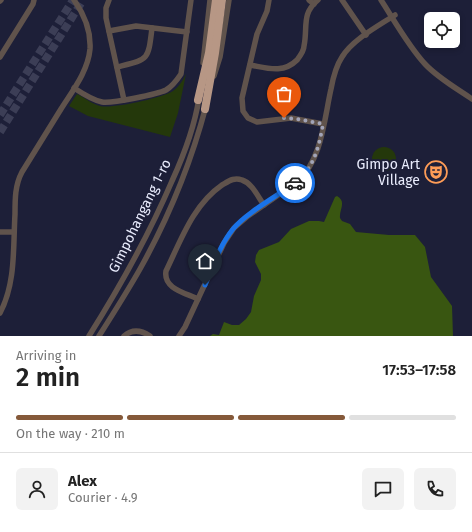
<!DOCTYPE html>
<meta charset="utf-8">
<style>
:root{--surface:#fff;--page:#f2f2f2;--text:#222;--muted:#767676;--line:#e0e0e0;--accent:#85593a}
body{margin:0;font-family:"Fira Sans",sans-serif;background:var(--page);color:var(--text);height:100vh;display:flex;flex-direction:column;font-size:15px;white-space:nowrap}
*{box-sizing:border-box;margin:0}
p{font-size:13px;color:var(--muted)}
.icon{flex:none;width:22px;height:22px;fill:none;stroke:currentColor;stroke-width:2;stroke-linecap:round;stroke-linejoin:round}
.map{position:relative;height:336px;overflow:hidden}
.side{display:flex;flex-direction:column;background:var(--surface);flex:1}
.side>*{flex:none}
.controls{position:absolute;left:424px;top:12px;display:grid;gap:8px}
.controls a{display:grid;place-items:center;width:36px;height:36px;border-radius:6px;background:var(--surface);box-shadow:0 2px 6px #0003;font-size:20px}
.pin{position:absolute;display:grid;place-items:center;width:34px;height:34px;color:#fff;margin:-41px -17px;border-radius:50% 50% 50% 0;rotate:-45deg;box-shadow:0 0 4px #0007}
.pin .icon{rotate:45deg}
.courier{position:absolute;display:grid;place-items:center;width:40px;height:40px;margin:-20px;border:3px solid #1a73e8;border-radius:50%;background:#fff;color:#222;box-shadow:0 1px 5px #0007}
.overview em{font-style:normal;font-weight:600}
.overview div{display:flex;flex-direction:column-reverse}
.overview{display:flex;align-items:center;justify-content:space-between;height:68px;padding:0 16px}
h1{font-size:26px;font-weight:600;line-height:30px}
.bar{display:grid;grid-template-columns:repeat(4,1fr);gap:6px 4px;align-content:center;height:48px;padding:0 16px}
.bar i{height:5px;border-radius:3px;background:var(--line)}
.bar .current{background:var(--accent)}
.bar p{grid-column:span 4}
.line{display:flex;align-items:center;gap:10px;padding:0 16px;border-top:1px solid var(--line)}
.line div{flex:1}
.round{display:grid;place-items:center;flex:none;width:42px;height:42px;border-radius:6px;background:var(--page)}
.map>svg:first-child{display:block}
</style>
<div class="map">
<svg width="472" height="336" viewBox="0 0 472 336">
<rect width="100%" height="100%" fill="#1d1f38"/>
<g fill="#24380b">
<path d="M186,74L178,113L170,137L88,116L69,106L77,94C85,98 92,104 100,106C112,109 162,98 173,91C179,87 183,80 186,74Z"/>
<circle cx="384" cy="159" r="12"/>
</g>
<path fill="#395611" d="M337,196C347,202 339,209 340,218L342,221L350,224L356,232L389,235H415L425,247L431,277L452,306L453,336H210L213,334L219,335L224,322L232,325H239L246,319L251,312L254,296L261,280V274L255,262L256,255L259,250L279,242L291,229L309,221H319L324,222L335,197Z"/>
<g fill="none" stroke-linecap="round" stroke-linejoin="round">
<g stroke="#3c3e56" stroke-width="8" stroke-dasharray="8 4" stroke-linecap="butt">
<polyline points="0,115 73,0"/>
<polyline points="0,132 83,0"/>
</g>
<g stroke="#60534c" stroke-width="5.5">
<polyline points="109,0 106,8 106,18 124,100"/>
<polyline points="269,0 267,11 257,34 242,98 243,111 248,118 257,122 291,118 323,124"/>
<polyline points="309,0 314,4"/>
<polyline points="342,0 366,35"/>
<path d="M381,0C394,20 409,47 425,64C438,78 456,88 472,99"/>
<polyline points="0,1 1,0"/>
<polyline points="109,31 136,26 187,32"/>
<polyline points="0,57 33,4 34,0"/>
<polyline points="203,63 210,0"/>
<path d="M250,65C267,68 283,74 297,60C300,56 304,51 304,46C308,27 301,14 318,0"/>
<path d="M117,67C149,59 148,61 152,28"/>
<polyline points="214,76 220,57 229,0"/>
<path d="M74,88C83,94 92,100 102,102C111,104 158,94 166,90C173,86 177,80 181,74L191,0"/>
<polyline points="0,232 14,232"/>
<path d="M198,299C186,293 163,289 166,271C181,240 193,205 222,185C229,181 234,177 242,180C252,183 258,197 264,205"/>
<path d="M0,313C16,283 13,247 15,214C15,199 15,185 22,172C35,151 48,130 61,109C73,90 88,71 90,49C91,32 84,14 74,0"/>
<path d="M89,336C121,285 148,237 172,181C183,157 195,124 199,98"/>
<path d="M99,336C113,314 127,292 140,269C169,217 191,163 206,106"/>
<path d="M124,336C132,329 141,330 150,336"/>
<path d="M179,336L185,327L224,243L234,228L248,216L297,182C322,160 324,120 331,89C333,78 336,66 342,57C352,40 378,26 395,15"/>
</g>
<g stroke="#b79785" stroke-width="8">
<polyline points="198,100 209,53 216,0"/>
<polyline points="205,109 215,53 222,0"/>
</g>
</g>
<g fill="none" stroke-linecap="round" stroke-linejoin="round">
<path stroke="#a2a4b8" stroke-width="4" stroke-dasharray="0 7.2" d="M284,118L297,119L323,124C319,147 314,168 295,183"/>
<path stroke="#1a73e8" stroke-width="5" d="M205,285C213,266 220,245 233,229C246,213 277,196 295,183"/>
</g>
<defs>
<g id="theatre-ring" transform="scale(1.15)"><circle r="9.5" fill="#1d1f38" stroke="#fe9c57" stroke-width="1.5"/><path d="M-5-5.5Q0-4 5-5.5V0Q5 5 0 6Q-5 5-5 0ZM-3.3-2.5H-1v1.5H-3.3ZM1-2.5H3.3v1.5H1ZM-2.8 1Q0 5.5 2.8 1Z" fill="#fe9c57"/></g>
</defs>
<g fill-rule="evenodd">
<use href="#theatre-ring" x="436" y="172"/>
</g>
<g text-anchor="middle" dominant-baseline="central" stroke-width="4" stroke-linejoin="round" paint-order="stroke">
<g font-size="14" fill="#e9ecfd" stroke="#1d1f38" text-anchor="end">
<text x="420" y="164">Gimpo Art<tspan x="420" dy="16">Village</tspan></text>
</g>
<g font-size="14" fill="#e9ecfd" stroke="#1d1f38">
<text transform="translate(140 216) rotate(-64)">Gimpohangang 1-ro</text>
</g>
</g>
</svg>
<div class="controls">
<a><svg class="icon" aria-label="locate" viewBox="0 0 24 24"><circle cx="12" cy="12" r="6"/><path d="M12 2v4M12 18v4M2 12h4M18 12h4"/></svg></a>
</div>
<div class="pin" style="left:284px;top:118px;background:#ea580c"><svg class="icon" aria-label="bag" viewBox="0 0 24 24"><path d="M5 8h14l-1 12H6zM9 8a3 3 0 0 1 6 0"/></svg></div>
<div class="pin" style="left:205px;top:285px;background:#1f2937"><svg class="icon" aria-label="home" viewBox="0 0 24 24"><path d="M3 11l9-7 9 7M6 9v11h12V9"/></svg></div>
<div class="courier" style="left:295px;top:183px"><svg class="icon" aria-label="car" viewBox="0 0 24 24"><path d="M5 17H2v-5l4-1 3-4h7l3 4 3 1v5h-3M9 17h6M6 11h13"/><circle cx="7" cy="17" r="2"/><circle cx="17" cy="17" r="2"/></svg></div>
</div>
<section class="side">
<div class="overview"><div><h1>2 min</h1><p>Arriving in</p></div><em>17:53–17:58</em></div>
<div class="bar"><i class="current"></i><i class="current"></i><i class="current"></i><i></i><p>On the way · 210 m</p></div>
<div class="line" style="height:72px"><a class="round"><svg class="icon" aria-label="person" viewBox="0 0 24 24"><circle cx="12" cy="8" r="4"/><path d="M4 21q1-7 8-7t8 7"/></svg></a><div><b>Alex</b><p>Courier · 4.9</p></div><a class="round"><svg class="icon" aria-label="chat" viewBox="0 0 24 24"><path d="M4 5h16v11H9l-5 4z"/></svg></a><a class="round"><svg class="icon" aria-label="phone" viewBox="0 0 24 24"><path d="M5 4h4l2 5-3 2q2 4 5 5l2-3 5 2v4C11 20 4 13 5 4z"/></svg></a></div>
</section>
